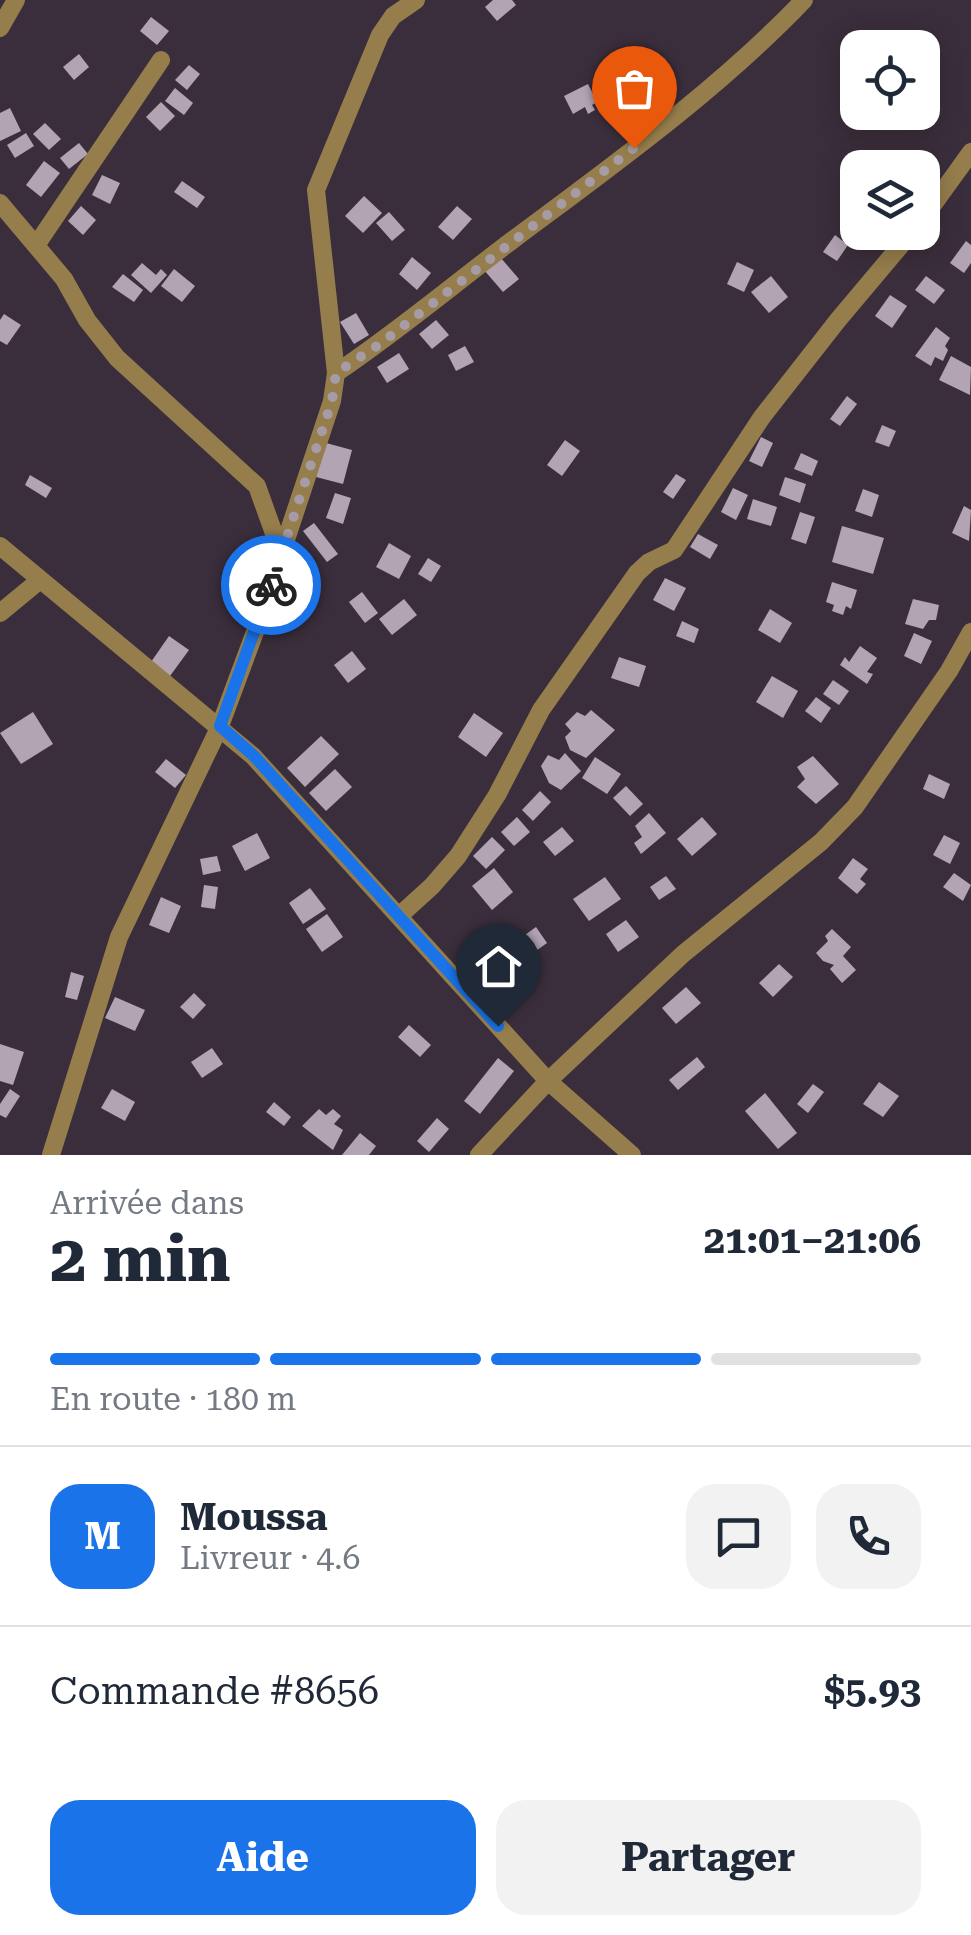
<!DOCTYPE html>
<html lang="fr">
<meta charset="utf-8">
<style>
:root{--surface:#fff;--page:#f2f2f3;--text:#1f2937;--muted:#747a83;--line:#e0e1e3;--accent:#1a73e8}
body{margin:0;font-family:"Roboto Serif",serif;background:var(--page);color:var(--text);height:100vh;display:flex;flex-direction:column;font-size:38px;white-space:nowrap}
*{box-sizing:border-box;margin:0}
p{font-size:32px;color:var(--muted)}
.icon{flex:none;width:55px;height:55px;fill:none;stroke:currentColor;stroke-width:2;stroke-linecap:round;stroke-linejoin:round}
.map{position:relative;height:1155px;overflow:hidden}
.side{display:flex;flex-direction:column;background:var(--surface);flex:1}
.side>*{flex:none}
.tools{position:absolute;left:840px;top:30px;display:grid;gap:20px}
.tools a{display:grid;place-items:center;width:100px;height:100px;border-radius:20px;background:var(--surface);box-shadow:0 5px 25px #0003;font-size:50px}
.pin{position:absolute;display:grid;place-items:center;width:85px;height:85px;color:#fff;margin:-102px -42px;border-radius:50% 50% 50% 0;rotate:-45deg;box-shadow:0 0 10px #0007}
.pin .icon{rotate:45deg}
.courier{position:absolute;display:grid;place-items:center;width:100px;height:100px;margin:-50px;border:8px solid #1a73e8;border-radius:50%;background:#fff;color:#222;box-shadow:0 2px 12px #0007}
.head em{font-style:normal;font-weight:700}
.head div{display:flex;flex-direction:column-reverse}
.head{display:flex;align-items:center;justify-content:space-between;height:170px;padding:0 50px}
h1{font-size:65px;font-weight:700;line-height:75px}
.bar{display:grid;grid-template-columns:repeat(4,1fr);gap:15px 10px;align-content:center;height:120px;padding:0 50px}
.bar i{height:12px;border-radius:8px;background:var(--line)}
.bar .on{background:var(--accent)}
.bar p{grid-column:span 4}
.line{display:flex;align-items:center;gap:25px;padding:0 50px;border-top:2px solid var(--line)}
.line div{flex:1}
.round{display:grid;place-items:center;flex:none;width:105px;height:105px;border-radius:30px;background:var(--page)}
.cta{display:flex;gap:20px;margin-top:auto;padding:20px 50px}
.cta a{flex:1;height:115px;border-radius:30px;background:var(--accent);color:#fff;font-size:40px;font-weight:700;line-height:115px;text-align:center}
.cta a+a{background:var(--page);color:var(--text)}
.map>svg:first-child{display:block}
</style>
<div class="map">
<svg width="971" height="1155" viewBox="0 0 971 1155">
<rect width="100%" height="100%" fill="#3b2e3c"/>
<g fill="#b3a4b4">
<polygon points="493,0 512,0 516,5 497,21 485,7"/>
<polygon points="151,17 169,31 157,45 140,31"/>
<polygon points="79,54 89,67 74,80 63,67"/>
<polygon points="189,65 200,74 187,90 175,80"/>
<polygon points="588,84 597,102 592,105 595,110 588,114 585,107 573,114 564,96"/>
<polygon points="175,88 193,103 184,115 165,101"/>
<polygon points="161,102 175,116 160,131 146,117"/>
<polygon points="10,108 21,131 0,141 0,113"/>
<polygon points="45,123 61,139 49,150 33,134"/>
<polygon points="26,133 34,146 15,158 7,145"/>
<polygon points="79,143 88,154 69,169 60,158"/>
<polygon points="44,161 60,173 41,197 26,185"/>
<polygon points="102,175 120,183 110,204 92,195"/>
<polygon points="182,181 205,197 197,208 174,192"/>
<polygon points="364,196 382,213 363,233 345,216"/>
<polygon points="81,206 96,220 83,235 68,221"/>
<polygon points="457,206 472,219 453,240 438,227"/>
<polygon points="389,212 405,230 392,241 376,223"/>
<polygon points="835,235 848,245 837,261 823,252"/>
<polygon points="966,241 971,245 971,263 964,273 950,263"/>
<polygon points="412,257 431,273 417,290 399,274"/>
<polygon points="500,257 519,279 503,292 484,270"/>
<polygon points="737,262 754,270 744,292 727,284"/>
<polygon points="142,263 156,275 161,269 167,275 151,293 131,275"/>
<polygon points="174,269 195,286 182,302 161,286"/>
<polygon points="123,274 143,290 134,302 112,287"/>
<polygon points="771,276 788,297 769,313 751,292"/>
<polygon points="926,276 945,290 934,304 915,290"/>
<polygon points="890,295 907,306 892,328 875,316"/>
<polygon points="356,313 369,335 354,344 340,322"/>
<polygon points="4,314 21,325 7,345 0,341 0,320"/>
<polygon points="436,320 449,335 432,349 419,334"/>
<polygon points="936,327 950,338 945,346 948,350 943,361 935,357 931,366 915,356"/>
<polygon points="465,346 474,362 456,371 448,355"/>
<polygon points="399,353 409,369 387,383 377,367"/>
<polygon points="951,356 971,367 970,395 939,380"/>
<polygon points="847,396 857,404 840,426 830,419"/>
<polygon points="882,425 896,431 889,447 875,442"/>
<polygon points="761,437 773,443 762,467 749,461"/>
<polygon points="565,440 580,451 562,476 547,465"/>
<polygon points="326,443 352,450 343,484 316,477"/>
<polygon points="801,453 818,461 812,476 794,469"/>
<polygon points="676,474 686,480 673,499 663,492"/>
<polygon points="30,475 52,488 46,498 25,485"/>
<polygon points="785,477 806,484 800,503 779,495"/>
<polygon points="733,488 748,495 736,520 721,512"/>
<polygon points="863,489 879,495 872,517 855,511"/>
<polygon points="335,493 351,498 343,524 326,518"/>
<polygon points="753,499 777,507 771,526 747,519"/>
<polygon points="964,506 971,510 969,541 952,533"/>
<polygon points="800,512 815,517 806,544 791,539"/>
<polygon points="314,523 338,554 327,562 303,531"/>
<polygon points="842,526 884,538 873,574 832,562"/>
<polygon points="698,534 718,545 710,559 690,547"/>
<polygon points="389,543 411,556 399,579 376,567"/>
<polygon points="428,558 441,566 431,582 418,574"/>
<polygon points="665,578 686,588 674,611 653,600"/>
<polygon points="832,582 857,590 851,609 846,606 843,615 832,611 834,605 826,602"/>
<polygon points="362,592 378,613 365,623 349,602"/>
<polygon points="404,599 417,615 392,635 379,619"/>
<polygon points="913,599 939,605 936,620 929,620 923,629 905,624"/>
<polygon points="770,609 792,623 780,643 758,630"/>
<polygon points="682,621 699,629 694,643 676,636"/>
<polygon points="914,633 932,641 921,664 904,656"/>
<polygon points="169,636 189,650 170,676 151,662"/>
<polygon points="860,646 877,658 867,672 873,674 867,684 840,665 845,657 849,662"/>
<polygon points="352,651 366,669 348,683 334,665"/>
<polygon points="619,657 646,666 639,687 611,678"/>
<polygon points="772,676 798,691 783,718 756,702"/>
<polygon points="833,680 849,691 839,705 823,694"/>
<polygon points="816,697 831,708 821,723 805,711"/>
<polygon points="591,710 615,730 586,758 570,750 565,737 571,731 565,724 577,712 585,716"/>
<polygon points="33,712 53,744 21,764 0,733"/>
<polygon points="474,713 503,733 486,757 458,737"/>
<polygon points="321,736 339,754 305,787 287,768"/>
<polygon points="565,753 581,771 561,790 549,783 541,766 548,755 559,760"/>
<polygon points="813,756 839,784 816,804 797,787 805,779 797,767"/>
<polygon points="595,757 621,774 607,794 582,778"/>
<polygon points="166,759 186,775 175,788 155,772"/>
<polygon points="335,769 352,787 326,811 309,793"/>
<polygon points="929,774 950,784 944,799 923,789"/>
<polygon points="626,786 643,804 630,816 613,798"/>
<polygon points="540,791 551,802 533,821 522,810"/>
<polygon points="649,813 666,833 641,854 634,843 642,837 635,826"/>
<polygon points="517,817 530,832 514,846 501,832"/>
<polygon points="702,817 717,834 692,856 677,839"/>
<polygon points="562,827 574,841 555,856 543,842"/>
<polygon points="257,833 270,858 245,871 232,846"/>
<polygon points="944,835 960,843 950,864 933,855"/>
<polygon points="492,837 505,850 486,869 473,856"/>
<polygon points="217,856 221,871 203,875 200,859"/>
<polygon points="853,858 868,869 860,879 866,884 857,894 838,878"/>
<polygon points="494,868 513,892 492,910 472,886"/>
<polygon points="954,873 971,885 963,901 943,887"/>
<polygon points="666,876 676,889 659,900 650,887"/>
<polygon points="605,877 621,899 589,921 573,899"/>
<polygon points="204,885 218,887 215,909 201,907"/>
<polygon points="310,888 326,909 303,924 289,903"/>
<polygon points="161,897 181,906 169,933 149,925"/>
<polygon points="327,914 343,937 322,952 306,929"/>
<polygon points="626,920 639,937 618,952 606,934"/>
<polygon points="536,927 547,943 515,966 504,950"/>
<polygon points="832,929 851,947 843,956 856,970 842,983 830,969 834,965 823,961 816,953 828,941 825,936"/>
<polygon points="779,964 793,977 773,997 759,983"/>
<polygon points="71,972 84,976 77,1000 65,997"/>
<polygon points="686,987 701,1003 676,1024 662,1008"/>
<polygon points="194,993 206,1005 193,1019 180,1007"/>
<polygon points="115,997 145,1010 135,1031 105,1018"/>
<polygon points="409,1025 431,1045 420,1057 398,1037"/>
<polygon points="0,1044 24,1052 13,1085 0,1081"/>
<polygon points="212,1048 223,1064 202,1078 191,1062"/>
<polygon points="697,1057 705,1067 678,1090 669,1080"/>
<polygon points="498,1058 514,1071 480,1114 464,1101"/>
<polygon points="879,1082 899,1096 883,1117 863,1104"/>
<polygon points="813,1084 824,1092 808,1113 797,1104"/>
<polygon points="10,1089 20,1096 6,1118 0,1115 0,1104"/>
<polygon points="112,1089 135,1102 125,1121 101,1108"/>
<polygon points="765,1093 797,1133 778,1149 745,1111"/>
<polygon points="274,1102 291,1117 284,1126 266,1112"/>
<polygon points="319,1109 326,1115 333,1109 341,1116 334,1124 343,1130 333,1150 302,1126"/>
<polygon points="437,1118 449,1129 429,1152 417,1141"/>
<polygon points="360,1133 376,1146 369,1155 342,1155"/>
</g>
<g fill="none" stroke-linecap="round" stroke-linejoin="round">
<g stroke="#967e4c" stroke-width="18">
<polyline points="0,28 16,0"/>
<polyline points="0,203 64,279 87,320 117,358 257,486 281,553"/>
<polyline points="922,220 971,152"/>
<polyline points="37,244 161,60"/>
<path d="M336,373C397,332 454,284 514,239C613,165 718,90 804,0"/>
<polyline points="0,546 253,756 548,1081 632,1155"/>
<polyline points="0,613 40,580"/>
<polyline points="399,916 432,886 458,856 497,795 541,710 637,573 649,562 674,550 762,417 838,320 912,232"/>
<polyline points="51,1155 119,937 220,726 258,624 332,401 336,373 316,190 380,35 393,16 416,0"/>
<polyline points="479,1155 548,1081 683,954 821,842 855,807 949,671 971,632"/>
</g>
</g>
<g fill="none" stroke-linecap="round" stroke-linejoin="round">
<polyline stroke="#a69ca7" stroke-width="10" stroke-dasharray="0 18" points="271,585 332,401 336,373 380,344 634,148"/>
<polyline stroke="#1a73e8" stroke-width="12" points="271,585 220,726 254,756 498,1026"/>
</g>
</svg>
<div class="tools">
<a><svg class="icon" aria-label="locate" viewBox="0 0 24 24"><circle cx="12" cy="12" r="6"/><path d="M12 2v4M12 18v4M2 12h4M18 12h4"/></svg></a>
<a><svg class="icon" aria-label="layers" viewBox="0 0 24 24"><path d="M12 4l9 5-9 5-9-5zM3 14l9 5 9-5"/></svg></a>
</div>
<div class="pin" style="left:634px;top:148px;background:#ea580c"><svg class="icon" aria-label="bag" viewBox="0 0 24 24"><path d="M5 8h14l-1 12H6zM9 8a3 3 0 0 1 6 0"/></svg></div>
<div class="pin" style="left:498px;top:1026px;background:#1f2937"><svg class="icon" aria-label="home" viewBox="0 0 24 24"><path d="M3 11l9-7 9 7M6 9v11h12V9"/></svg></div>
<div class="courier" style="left:271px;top:585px"><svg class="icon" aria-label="bike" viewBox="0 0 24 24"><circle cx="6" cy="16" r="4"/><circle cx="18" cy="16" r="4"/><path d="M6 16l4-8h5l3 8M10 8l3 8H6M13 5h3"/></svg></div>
</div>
<section class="side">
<div class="head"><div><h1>2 min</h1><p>Arrivée dans</p></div><em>21:01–21:06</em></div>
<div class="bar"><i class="on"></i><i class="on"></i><i class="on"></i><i></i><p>En route · 180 m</p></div>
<div class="line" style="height:180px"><b class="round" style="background:var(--accent);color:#fff">M</b><div><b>Moussa</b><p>Livreur · 4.6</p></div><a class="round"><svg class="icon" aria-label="chat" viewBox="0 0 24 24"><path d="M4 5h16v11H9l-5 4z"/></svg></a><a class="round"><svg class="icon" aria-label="phone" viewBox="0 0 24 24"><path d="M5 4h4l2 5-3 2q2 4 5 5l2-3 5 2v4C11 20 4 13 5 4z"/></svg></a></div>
<div class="line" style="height:130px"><div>Commande #8656</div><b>$5.93</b></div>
<div class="cta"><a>Aide</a><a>Partager</a></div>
</section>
